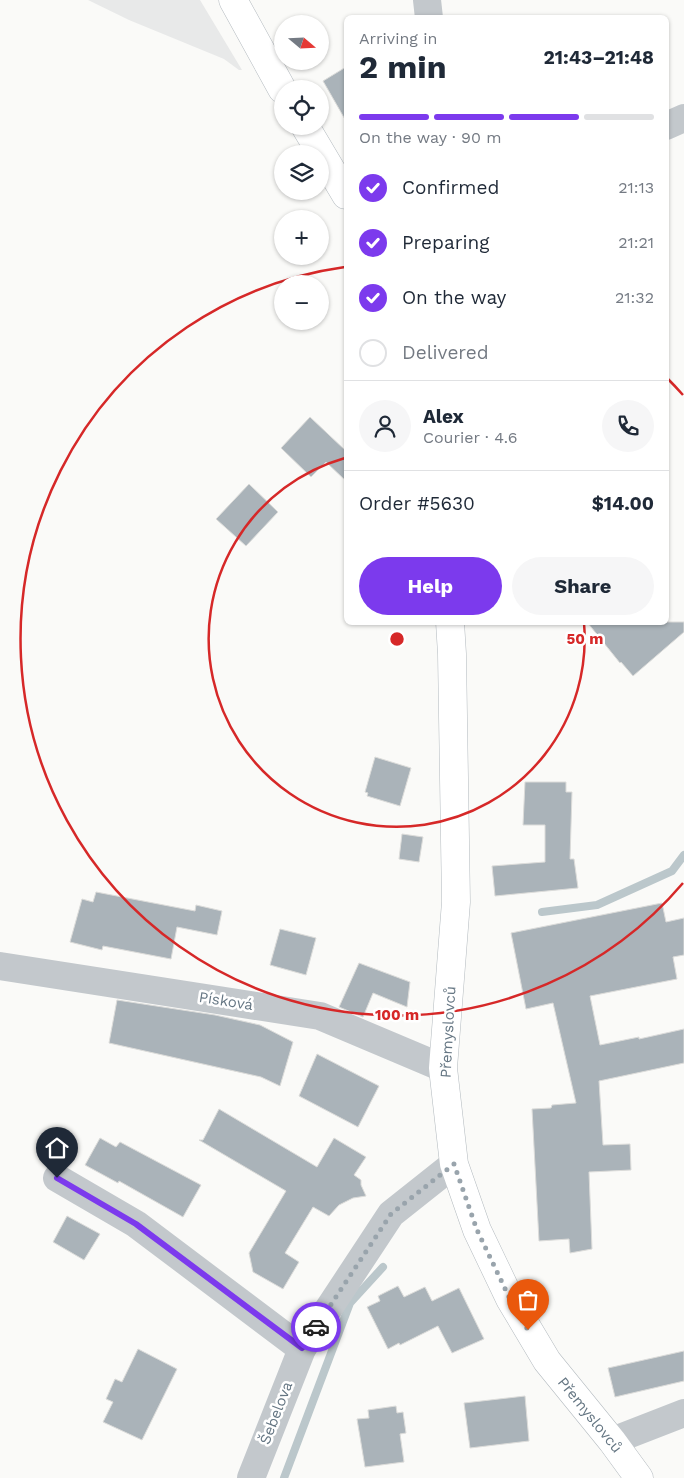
<!DOCTYPE html>
<meta charset="utf-8">
<style>
:root{--surface:#fff;--page:#f6f6f7;--text:#1f2937;--muted:#747a83;--line:#e0e1e3;--accent:#7c3aed}
body{margin:0;font-family:"Work Sans",sans-serif;background:var(--page);color:var(--text);height:100vh;display:flex;flex-direction:column;font-size:19px;white-space:nowrap}
*{box-sizing:border-box;margin:0}
p{font-size:16px;color:var(--muted)}
.icon{flex:none;width:28px;height:28px;fill:none;stroke:currentColor;stroke-width:2;stroke-linecap:round;stroke-linejoin:round}
.map{position:relative;flex:1;overflow:hidden}
.sheet{position:absolute;left:344px;top:15px;width:325px;height:610px;display:flex;flex-direction:column;background:var(--surface);border-radius:8px;box-shadow:0 1px 4px #0004}
.sheet>*{flex:none}
.needle{width:32px;rotate:109deg}
.buttons{position:absolute;left:274px;top:15px;display:grid;gap:10px}
.buttons a{display:grid;place-items:center;width:55px;height:55px;border-radius:50%;background:var(--surface);box-shadow:0 1px 4px #0004;font-size:25px}
.pin{position:absolute;display:grid;place-items:center;width:42px;height:42px;color:#fff;margin:-51px -21px;border-radius:50% 50% 50% 0;rotate:-45deg;box-shadow:0 0 5px #0007}
.pin .icon{rotate:45deg}
.courier{position:absolute;display:grid;place-items:center;width:50px;height:50px;margin:-25px;border:4px solid #7c3aed;border-radius:50%;background:#fff;color:#222;box-shadow:0 1px 6px #0007}
.headline em{font-style:normal;font-weight:700}
.headline div{display:flex;flex-direction:column-reverse}
.headline{display:flex;align-items:center;justify-content:space-between;height:85px;padding:0 15px}
h1{font-size:32px;font-weight:700;line-height:38px}
.bar{display:grid;grid-template-columns:repeat(4,1fr);gap:8px 5px;align-content:center;height:60px;padding:0 15px}
.bar i{height:6px;border-radius:4px;background:var(--line)}
.bar .current{background:var(--accent)}
.bar p{grid-column:span 4}
.line{display:flex;align-items:center;gap:12px;padding:0 15px;border-top:1px solid var(--line)}
.line div{flex:1}
.round{display:grid;place-items:center;flex:none;width:52px;height:52px;border-radius:26px;background:var(--page)}
ol{padding:0 15px;list-style:none}
li{display:flex;align-items:center;gap:15px;height:55px}
li p{margin-inline-start:auto}
li .icon{padding:5px;border-radius:50%;background:var(--accent);color:#fff;stroke-width:4}
li:last-child{color:var(--muted)}
li i{width:28px;height:28px;border:2px solid var(--line);border-radius:50%}
.button{display:flex;gap:10px;margin-top:auto;padding:10px 15px}
.button a{flex:1;height:58px;border-radius:30px;background:var(--accent);color:#fff;font-size:20px;font-weight:700;line-height:58px;text-align:center}
.button a+a{background:var(--page);color:var(--text)}
.map>svg:first-child{display:block}
</style>
<div class="map">
<svg width="684" height="1478" viewBox="0 0 684 1478">
<rect width="100%" height="100%" fill="#fafaf8"/>
<polygon fill="#e8e9e9" points="88,0 200,0 242,70 239,70 224,59 129,20"/>
<g fill="none" stroke-linecap="round" stroke-linejoin="round">
<g stroke="#bbc7cb" stroke-width="8">
<polyline points="542,912 597,905 672,871 684,855"/>
<polyline points="284,1478 350,1303 383,1267"/>
</g>
</g>
<g fill="#aab3b9" stroke="#dcdcda">
<polygon points="346,67 346,121 323,81"/>
<polygon points="310,417 346,451 346,481 326,462 311,477 281,448"/>
<polygon points="249,484 278,512 246,546 216,519"/>
<polygon points="587,622 684,622 684,632 633,676 621,662 620,663"/>
<polygon points="375,757 411,768 400,806 367,796 368,793 365,792"/>
<polygon points="525,782 566,782 566,792 572,792 570,859 574,859 578,888 495,896 492,866 545,862 545,825 523,825"/>
<polygon points="402,834 423,837 419,862 399,859"/>
<polygon points="96,892 195,911 196,905 222,911 217,935 177,927 171,959 103,946 102,950 70,942 82,899 93,902"/>
<polygon points="662,903 666,922 684,918 684,955 673,957 677,979 590,996 600,1045 639,1037 639,1039 684,1029 684,1063 599,1081 603,1145 630,1144 631,1170 589,1172 592,1249 570,1253 569,1239 539,1241 532,1109 551,1108 552,1105 576,1103 553,1003 526,1009 511,933"/>
<polygon points="280,929 316,938 306,975 270,965"/>
<polygon points="359,963 410,982 407,1007 373,993 363,1017 339,1007"/>
<polygon points="117,1000 215,1015 260,1025 293,1042 280,1086 261,1077 109,1043"/>
<polygon points="317,1054 379,1086 358,1127 299,1096"/>
<polygon points="219,1109 317,1167 334,1138 366,1157 354,1175 361,1180 361,1185 366,1196 353,1198 339,1205 329,1216 313,1207 285,1253 299,1262 283,1289 253,1272 249,1253 286,1191 199,1140 203,1140"/>
<polygon points="100,1138 116,1147 120,1142 201,1185 183,1217 119,1181 118,1183 85,1165"/>
<polygon points="67,1216 100,1234 84,1260 53,1242"/>
<polygon points="398,1286 404,1297 425,1287 432,1301 459,1288 484,1339 452,1353 438,1326 400,1345 399,1343 388,1349 367,1307 380,1301 378,1296"/>
<polygon points="138,1349 177,1369 142,1440 103,1422 113,1402 106,1399 115,1379 122,1382"/>
<polygon points="684,1351 684,1381 615,1397 608,1368"/>
<polygon points="525,1396 529,1441 470,1448 464,1403"/>
<polygon points="396,1406 397,1413 403,1412 406,1433 400,1434 404,1462 365,1467 357,1419 369,1418 368,1410"/>
</g>
<g fill="none" stroke-linecap="round" stroke-linejoin="round">
<g stroke="#b3babf" stroke-width="29">
<g id="secondary">
<polyline points="233,0 282,89"/>
<polyline points="305,126 346,195"/>
<polyline points="450,622 452,654 456,902 443,1068 454,1164 477,1230 510,1299 547,1361 612,1441 639,1478"/>
</g>
</g>
<g stroke="#c3c8cc" stroke-width="28">
<polyline points="427,0 429,18"/>
<polyline points="666,126 684,118"/>
<polyline points="0,966 320,1016 443,1068"/>
<polyline points="57,1178 136,1224 302,1349"/>
<polyline points="612,1441 684,1413"/>
<polyline points="251,1478 302,1349 391,1214 454,1164"/>
</g>
<use href="#secondary" stroke="#fff" stroke-width="28"/>
</g>
<g fill="none" stroke-linecap="round" stroke-linejoin="round">
<polyline stroke="#99a4ac" stroke-width="5" stroke-dasharray="0 9" points="316,1327 391,1214 454,1164 477,1230 510,1299 528,1330"/>
<polyline stroke="#7c3aed" stroke-width="6" points="57,1178 136,1224 302,1348 316,1327"/>
</g>
<g fill="none" stroke="#d62828" stroke-width="2.5">
<path d="M584 623A188 188 0 1 1 345 458"/>
<path d="M683 883A376 376 0 1 1 345 267M667 378A376 376 0 0 1 683 395"/>
</g>
<g text-anchor="middle" dominant-baseline="central" stroke-width="5" stroke-linejoin="round" paint-order="stroke">
<g font-size="15" fill="#657683" stroke="#fff">
<text transform="translate(226 1001) rotate(9)">Písková</text>
<text transform="translate(448 1032) rotate(-87)">Přemyslovců</text>
<text transform="translate(276 1413) rotate(-69)">Šebelova</text>
<text transform="translate(590 1415) rotate(51)">Přemyslovců</text>
</g>
</g>
<circle cx="397" cy="639" r="8" fill="#d62828" stroke="#fff" stroke-width="2.5"/>
<g font-size="15" text-anchor="middle" font-weight="bold" fill="#d62828" stroke="#fff" stroke-width="5" stroke-linejoin="round" paint-order="stroke">
<text x="585" y="644">50 m</text>
<text x="397" y="1020">100 m</text>
</g>
</svg>
<div class="buttons">
<a><svg class="needle" viewBox="-14 -14 28 28"><path d="M0-13l5 13h-10z" fill="#e53935"/><path d="M0 13l5-13h-10z" fill="#747a83"/></svg></a>
<a><svg class="icon" aria-label="locate" viewBox="0 0 24 24"><circle cx="12" cy="12" r="6"/><path d="M12 2v4M12 18v4M2 12h4M18 12h4"/></svg></a>
<a><svg class="icon" aria-label="layers" viewBox="0 0 24 24"><path d="M12 4l9 5-9 5-9-5zM3 14l9 5 9-5"/></svg></a>
<a>+</a>
<a>−</a>
</div>
<div class="pin" style="left:528px;top:1330px;background:#ea580c"><svg class="icon" aria-label="bag" viewBox="0 0 24 24"><path d="M5 8h14l-1 12H6zM9 8a3 3 0 0 1 6 0"/></svg></div>
<div class="pin" style="left:57px;top:1178px;background:#1f2937"><svg class="icon" aria-label="home" viewBox="0 0 24 24"><path d="M3 11l9-7 9 7M6 9v11h12V9"/></svg></div>
<div class="courier" style="left:316px;top:1327px"><svg class="icon" aria-label="car" viewBox="0 0 24 24"><path d="M5 17H2v-5l4-1 3-4h7l3 4 3 1v5h-3M9 17h6M6 11h13"/><circle cx="7" cy="17" r="2"/><circle cx="17" cy="17" r="2"/></svg></div>
<section class="sheet">
<div class="headline"><div><h1>2 min</h1><p>Arriving in</p></div><em>21:43–21:48</em></div>
<div class="bar"><i class="current"></i><i class="current"></i><i class="current"></i><i></i><p>On the way · 90 m</p></div>
<ol>
<li><svg class="icon" aria-label="check" viewBox="0 0 24 24"><path d="M5 12l5 5 9-10"/></svg>Confirmed<p>21:13</p></li>
<li><svg class="icon" aria-label="check" viewBox="0 0 24 24"><path d="M5 12l5 5 9-10"/></svg>Preparing<p>21:21</p></li>
<li><svg class="icon" aria-label="check" viewBox="0 0 24 24"><path d="M5 12l5 5 9-10"/></svg>On the way<p>21:32</p></li>
<li><i></i>Delivered</li>
</ol>
<div class="line" style="height:90px"><a class="round"><svg class="icon" aria-label="person" viewBox="0 0 24 24"><circle cx="12" cy="8" r="4"/><path d="M4 21q1-7 8-7t8 7"/></svg></a><div><b>Alex</b><p>Courier · 4.6</p></div><a class="round"><svg class="icon" aria-label="phone" viewBox="0 0 24 24"><path d="M5 4h4l2 5-3 2q2 4 5 5l2-3 5 2v4C11 20 4 13 5 4z"/></svg></a></div>
<div class="line" style="height:65px"><div>Order #5630</div><b>$14.00</b></div>
<div class="button"><a>Help</a><a>Share</a></div>
</section>
</div>
